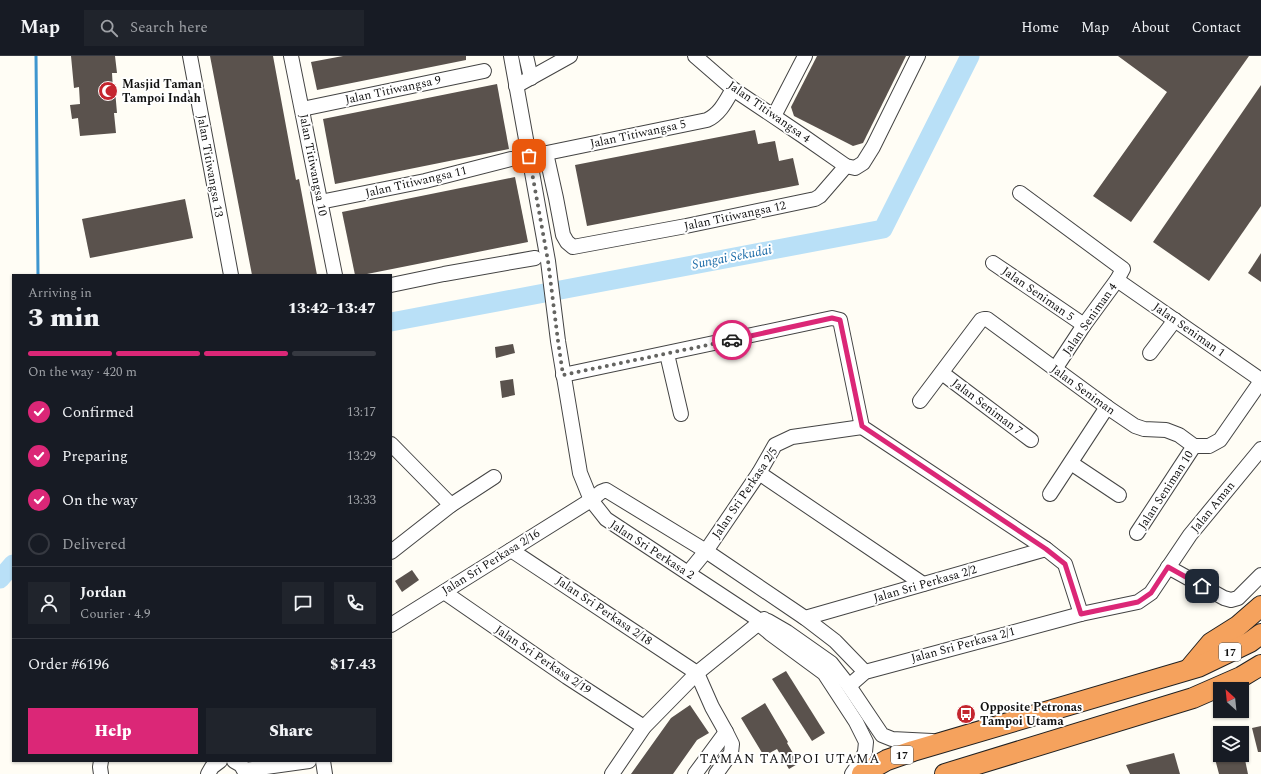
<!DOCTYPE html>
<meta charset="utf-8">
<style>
:root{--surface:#171b24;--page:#20242c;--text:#f1f3f6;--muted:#9ea1a6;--line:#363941;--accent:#db2777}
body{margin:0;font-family:Spectral,serif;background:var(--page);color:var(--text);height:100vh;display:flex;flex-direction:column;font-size:15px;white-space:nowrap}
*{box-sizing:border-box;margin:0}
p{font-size:13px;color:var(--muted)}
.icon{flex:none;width:22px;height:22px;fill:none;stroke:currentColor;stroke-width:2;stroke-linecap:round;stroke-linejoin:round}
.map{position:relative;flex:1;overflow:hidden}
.panel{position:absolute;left:12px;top:218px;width:380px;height:488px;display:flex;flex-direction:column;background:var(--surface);border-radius:0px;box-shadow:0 1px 3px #0004}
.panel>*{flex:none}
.needle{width:26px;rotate:333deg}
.controls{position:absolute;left:1213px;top:626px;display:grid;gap:8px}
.controls a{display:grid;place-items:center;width:36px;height:36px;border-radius:0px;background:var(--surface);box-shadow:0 1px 3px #0004;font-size:20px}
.pin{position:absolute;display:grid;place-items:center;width:34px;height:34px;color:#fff;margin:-17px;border-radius:8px;box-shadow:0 2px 6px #0006}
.courier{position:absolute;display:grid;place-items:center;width:40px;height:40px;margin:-20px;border:3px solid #db2777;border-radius:50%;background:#fff;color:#222;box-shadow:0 1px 5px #0007}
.summary em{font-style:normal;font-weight:800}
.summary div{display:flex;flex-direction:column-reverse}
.summary{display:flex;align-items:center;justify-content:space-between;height:68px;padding:0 16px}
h1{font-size:26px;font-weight:800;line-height:30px}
.bar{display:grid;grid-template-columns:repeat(4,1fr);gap:6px 4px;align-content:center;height:48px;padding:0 16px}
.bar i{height:5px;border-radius:3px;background:var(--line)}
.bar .selected{background:var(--accent)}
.bar p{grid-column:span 4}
.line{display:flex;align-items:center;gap:10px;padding:0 16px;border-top:1px solid var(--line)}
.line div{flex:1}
.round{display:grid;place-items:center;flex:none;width:42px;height:42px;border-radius:0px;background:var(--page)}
ol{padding:0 16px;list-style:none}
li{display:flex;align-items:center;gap:12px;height:44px}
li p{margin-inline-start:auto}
li .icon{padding:4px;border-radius:50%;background:var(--accent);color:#fff;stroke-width:4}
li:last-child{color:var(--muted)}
li i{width:22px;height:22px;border:2px solid var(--line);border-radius:50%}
.button{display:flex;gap:8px;margin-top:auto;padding:8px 16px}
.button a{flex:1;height:46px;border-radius:0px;background:var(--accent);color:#fff;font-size:16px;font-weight:800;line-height:46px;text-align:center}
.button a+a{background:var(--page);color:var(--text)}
header{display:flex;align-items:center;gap:24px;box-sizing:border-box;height:56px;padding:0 20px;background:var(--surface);border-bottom:1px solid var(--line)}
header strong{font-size:19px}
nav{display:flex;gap:22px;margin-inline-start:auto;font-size:14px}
.search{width:280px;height:36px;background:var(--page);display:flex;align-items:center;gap:10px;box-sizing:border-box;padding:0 14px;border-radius:0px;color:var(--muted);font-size:15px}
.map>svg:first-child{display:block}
</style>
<header>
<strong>Map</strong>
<div class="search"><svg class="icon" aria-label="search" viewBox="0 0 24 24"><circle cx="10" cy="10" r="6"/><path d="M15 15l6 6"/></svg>Search here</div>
<nav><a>Home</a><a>Map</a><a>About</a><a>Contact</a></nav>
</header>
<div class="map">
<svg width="1261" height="718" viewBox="0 0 1261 718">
<rect width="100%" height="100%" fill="#fffdf5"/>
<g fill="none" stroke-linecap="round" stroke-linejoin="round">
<polyline stroke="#3f96cf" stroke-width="3" points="36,0 38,219"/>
<g stroke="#b9e0f7" stroke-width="19">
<polyline points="391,266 883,173 970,0"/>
<polyline points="0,523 13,508"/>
</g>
</g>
<g fill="#5a524d">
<polygon points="71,0 115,0 117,17 112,17 113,34 115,34 117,57 114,57 116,77 80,80 78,62 72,63 70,49 80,48 79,31 74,32"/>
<polygon points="210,0 273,0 296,124 299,123 317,219 252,219"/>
<polygon points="343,0 466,0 466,4 317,34 311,6"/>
<polygon points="817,0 906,0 863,87 853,90 794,60 791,51"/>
<polygon points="1118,0 1249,0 1131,166 1093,140 1167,36"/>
<polygon points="497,28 509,93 335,128 323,63"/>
<polygon points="1261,29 1261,150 1209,225 1153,186"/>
<polygon points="755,74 758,88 775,85 779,105 793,102 799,129 587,170 575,109"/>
<polygon points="515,121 528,186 362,219 355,219 342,156"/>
<polygon points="185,143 193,182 90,202 82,163"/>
<polygon points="1261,197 1261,226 1248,217"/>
<polygon points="513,288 515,297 496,302 495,291"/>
<polygon points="513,323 515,339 502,342 500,325"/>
<polygon points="412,514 419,524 402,536 395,525"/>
<polygon points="786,615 825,677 812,685 772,623"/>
<polygon points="765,647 788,686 787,687 799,707 789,713 777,693 764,700 741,662"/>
<polygon points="690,649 709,677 697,684 673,718 631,718 671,662"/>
<polygon points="1261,670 1261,696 1258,696 1252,672"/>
<polygon points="1174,697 1180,718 1130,718 1126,709"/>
<polygon points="1214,699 1244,699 1248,718 1219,718"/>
</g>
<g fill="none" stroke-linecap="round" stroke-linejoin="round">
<g stroke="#444" stroke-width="16">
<g id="minor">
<polyline points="190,0 231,219"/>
<polyline points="291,0 335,219"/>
<polyline points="511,0 548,205 558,285 580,417 591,444 606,463 756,562 759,568 771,578 824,617 856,666 866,686 865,696 861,705 852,718"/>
<polyline points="526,0 531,22"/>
<polyline points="695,0 733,33 803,80 846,110 855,112 863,107 873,91 918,0"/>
<polyline points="516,30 570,0"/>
<polyline points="302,53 484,15"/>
<polyline points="774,60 805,0"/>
<polyline points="546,97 556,142 563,179 567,186 573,191 686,170 815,143 820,140 846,110"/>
<path d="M537,99L707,64C720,58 726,45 733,33"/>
<polyline points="1020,137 1123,213 1117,224 1084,269 1055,313"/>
<polyline points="320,146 425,125 511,103"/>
<polyline points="993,207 1084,269"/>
<polyline points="1117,224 1261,324"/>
<polyline points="391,229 444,218 535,202"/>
<polyline points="1150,297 1175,264"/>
<polyline points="667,298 681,358"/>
<polyline points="942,317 1031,384"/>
<polyline points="563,319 832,262 840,264 862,371 1046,493 1065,508 1081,558"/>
<polyline points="920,345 981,264 984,263 987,263 1107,351 1135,370 1144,373 1166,374 1179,379 1194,390 1209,390 1220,384 1261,325"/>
<polyline points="391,388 451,449"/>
<polyline points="1071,407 1119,439"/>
<polyline points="759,417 923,528"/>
<polyline points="1050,438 1107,351"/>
<polyline points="1137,477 1194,390"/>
<polyline points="511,494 697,617 712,651 726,676 732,688 731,697 716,718"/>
<polyline points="391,496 451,449 494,421"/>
<polyline points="1168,511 1224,542 1231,544 1238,542 1261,519"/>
<polyline points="688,517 706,495 759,417 775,389 792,381 862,371"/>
<polyline points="444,536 567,621 644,671"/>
<polyline points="805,562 1046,493"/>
<polyline points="768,565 787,576 831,607 849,630 882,679 892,683 932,685"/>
<polyline points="391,569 591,444 601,436 606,434 706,495 805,562 835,585 865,616"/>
<polyline points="849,630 865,616 1081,558 1138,546 1151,537 1190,479 1261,393"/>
<polyline points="234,705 241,709 246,718"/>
<polyline points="323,705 325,718"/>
<polyline points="245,714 309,705"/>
<polyline points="101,718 100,711 101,705"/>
<polyline points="208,718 212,711 220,705"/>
<polyline points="612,718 644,671 697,617 764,563"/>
<polyline points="695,718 726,676"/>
</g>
</g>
<g stroke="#222" stroke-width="22">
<g id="highway">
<polyline points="1190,612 1211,587 1238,570 1261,550"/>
<polyline points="862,718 887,704 913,695 1198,611 1250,586 1261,578"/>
<polyline points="945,718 1193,642 1241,621 1261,609"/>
</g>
</g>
<use href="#minor" stroke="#fff" stroke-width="14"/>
<use href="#highway" stroke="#f5a25d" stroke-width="20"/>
</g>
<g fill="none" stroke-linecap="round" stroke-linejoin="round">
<polyline stroke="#646461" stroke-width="4" stroke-dasharray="0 7.2" points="529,100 548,205 558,285 563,319 732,284"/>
<polyline stroke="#db2777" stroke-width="5" points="732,284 832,262 840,264 862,370 1046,493 1065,508 1081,558 1138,546 1151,537 1168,511 1202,530"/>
</g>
<defs>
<g id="mosque-disc" transform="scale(1)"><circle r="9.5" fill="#c4262e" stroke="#fff"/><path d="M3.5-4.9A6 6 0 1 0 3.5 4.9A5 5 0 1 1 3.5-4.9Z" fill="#fff"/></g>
<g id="bus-disc" transform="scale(1)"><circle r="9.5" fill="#c4262e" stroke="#fff"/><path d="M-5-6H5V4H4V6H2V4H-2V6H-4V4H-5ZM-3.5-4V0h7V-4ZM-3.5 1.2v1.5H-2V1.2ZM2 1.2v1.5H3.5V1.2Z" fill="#fff"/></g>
</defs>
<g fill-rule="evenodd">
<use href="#mosque-disc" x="108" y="35"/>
<use href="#bus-disc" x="966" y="658"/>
</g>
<g text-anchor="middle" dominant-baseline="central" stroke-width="4" stroke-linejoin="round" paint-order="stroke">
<g fill="#fff" stroke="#585858" stroke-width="1">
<rect x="1219" y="587" width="22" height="18" rx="3"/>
<rect x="891" y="690" width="22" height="18" rx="3"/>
</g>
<g font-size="11" font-weight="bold" fill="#111">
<text x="1230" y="596">17</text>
<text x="902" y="699">17</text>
</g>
<g font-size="12" font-weight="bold" fill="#111" stroke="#fff" text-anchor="start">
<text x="122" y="28">Masjid Taman<tspan x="122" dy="14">Tampoi Indah</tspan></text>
<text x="980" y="651">Opposite Petronas<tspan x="980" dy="14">Tampoi Utama</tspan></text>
</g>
<g font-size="12" fill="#111" stroke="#fff">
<text transform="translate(393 34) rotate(-12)">Jalan Titiwangsa 9</text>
<text transform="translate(769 56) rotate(35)">Jalan Titiwangsa 4</text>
<text transform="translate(638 78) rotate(-12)">Jalan Titiwangsa 5</text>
<text transform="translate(313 109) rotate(79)">Jalan Titiwangsa 10</text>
<text transform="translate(210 110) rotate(80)">Jalan Titiwangsa 13</text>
<text transform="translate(416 126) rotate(-13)">Jalan Titiwangsa 11</text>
<text transform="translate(735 160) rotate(-12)">Jalan Titiwangsa 12</text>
<text transform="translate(1038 238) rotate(35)">Jalan Seniman 5</text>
<text transform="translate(1090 263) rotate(-55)">Jalan Seniman 4</text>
<text transform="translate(1189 274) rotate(35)">Jalan Seniman 1</text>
<text transform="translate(1083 334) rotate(36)">Jalan Seniman</text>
<text transform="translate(987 351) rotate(37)">Jalan Seniman 7</text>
<text transform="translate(1166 434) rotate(-57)">Jalan Seniman 10</text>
<text transform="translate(745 437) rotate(-56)">Jalan Sri Perkasa 2/5</text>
<text transform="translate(1213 451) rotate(-51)">Jalan Aman</text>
<text transform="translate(652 494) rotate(33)">Jalan Sri Perkasa 2</text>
<text transform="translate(491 506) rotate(-32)">Jalan Sri Perkasa 2/16</text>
<text transform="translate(925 528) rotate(-16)">Jalan Sri Perkasa 2/2</text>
<text transform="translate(604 555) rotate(34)">Jalan Sri Perkasa 2/18</text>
<text transform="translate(963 589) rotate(-15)">Jalan Sri Perkasa 2/1</text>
<text transform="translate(543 604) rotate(34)">Jalan Sri Perkasa 2/19</text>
</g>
<g font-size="13" font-style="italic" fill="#1768a6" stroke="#fff">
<text transform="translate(732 201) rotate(-11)">Sungai Sekudai</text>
</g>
<g font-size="13" letter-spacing="1" fill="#111" stroke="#fff">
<text x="790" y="703">TAMAN TAMPOI UTAMA</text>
</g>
</g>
</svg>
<div class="controls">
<a><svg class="needle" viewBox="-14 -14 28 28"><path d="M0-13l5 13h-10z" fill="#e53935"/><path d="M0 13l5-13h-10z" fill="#9ea1a6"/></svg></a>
<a><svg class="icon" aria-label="layers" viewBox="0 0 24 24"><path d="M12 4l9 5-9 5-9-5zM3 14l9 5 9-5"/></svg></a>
</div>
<div class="pin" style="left:529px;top:100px;background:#ea580c"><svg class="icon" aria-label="bag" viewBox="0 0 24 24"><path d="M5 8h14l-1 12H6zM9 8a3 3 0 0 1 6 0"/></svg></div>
<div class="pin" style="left:1202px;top:530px;background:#1f2937"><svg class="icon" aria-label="home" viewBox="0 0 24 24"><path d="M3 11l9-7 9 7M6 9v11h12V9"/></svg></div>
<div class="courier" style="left:732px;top:284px"><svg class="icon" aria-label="car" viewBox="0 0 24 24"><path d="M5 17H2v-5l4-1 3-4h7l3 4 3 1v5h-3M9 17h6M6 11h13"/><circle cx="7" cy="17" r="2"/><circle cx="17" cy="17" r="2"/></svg></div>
<section class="panel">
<div class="summary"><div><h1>3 min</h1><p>Arriving in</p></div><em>13:42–13:47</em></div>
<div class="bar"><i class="selected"></i><i class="selected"></i><i class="selected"></i><i></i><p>On the way · 420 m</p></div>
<ol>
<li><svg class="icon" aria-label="check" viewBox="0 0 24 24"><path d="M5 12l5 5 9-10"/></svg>Confirmed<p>13:17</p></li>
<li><svg class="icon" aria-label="check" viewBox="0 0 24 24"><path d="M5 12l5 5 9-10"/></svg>Preparing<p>13:29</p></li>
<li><svg class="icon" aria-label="check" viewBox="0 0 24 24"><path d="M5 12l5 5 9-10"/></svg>On the way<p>13:33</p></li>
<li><i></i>Delivered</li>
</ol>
<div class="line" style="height:72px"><a class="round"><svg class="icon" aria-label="person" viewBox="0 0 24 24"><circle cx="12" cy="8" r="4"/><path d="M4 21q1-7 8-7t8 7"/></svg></a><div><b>Jordan</b><p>Courier · 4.9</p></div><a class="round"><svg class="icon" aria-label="chat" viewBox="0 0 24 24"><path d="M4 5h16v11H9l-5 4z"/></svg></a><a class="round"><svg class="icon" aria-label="phone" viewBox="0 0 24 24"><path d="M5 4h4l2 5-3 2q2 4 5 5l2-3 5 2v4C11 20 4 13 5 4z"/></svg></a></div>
<div class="line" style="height:52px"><div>Order #6196</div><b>$17.43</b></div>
<div class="button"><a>Help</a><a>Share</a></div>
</section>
</div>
